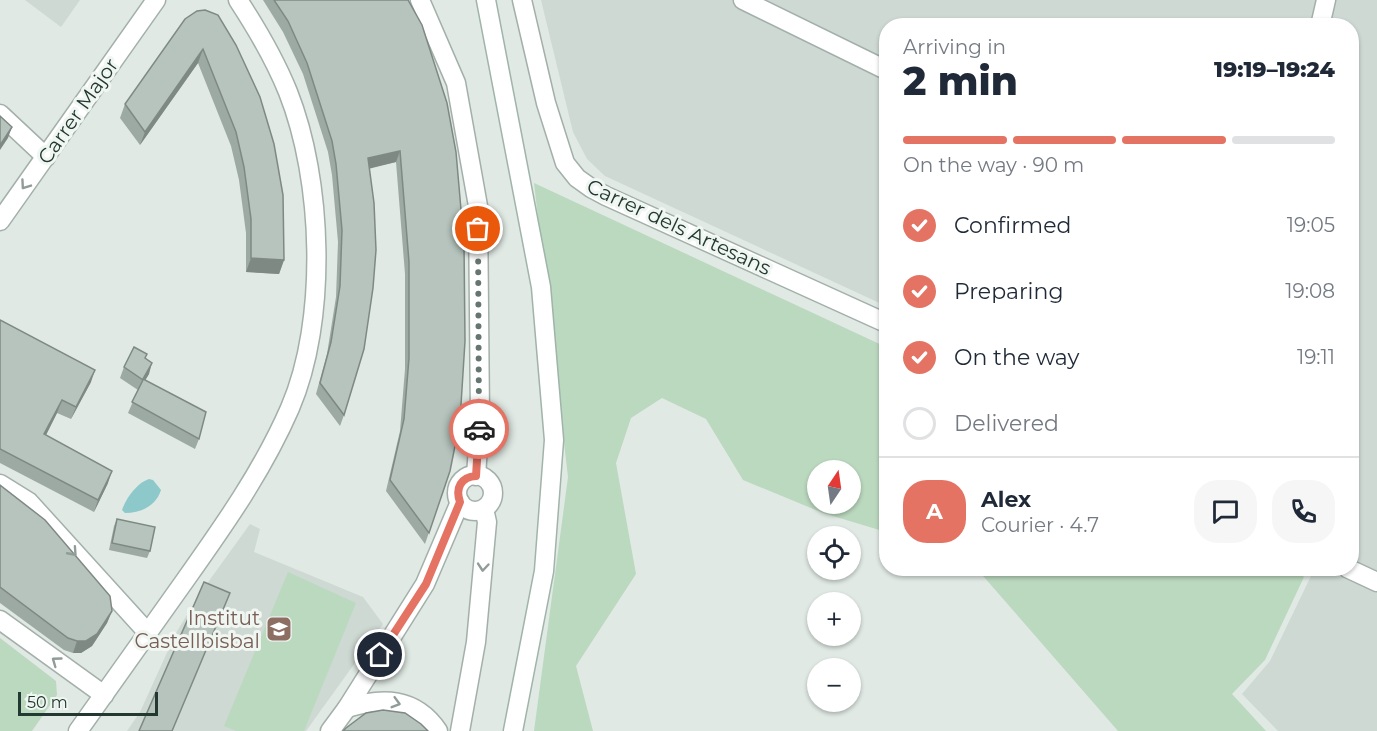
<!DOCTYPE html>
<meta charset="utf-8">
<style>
:root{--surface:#fff;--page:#f6f6f7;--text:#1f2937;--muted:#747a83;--line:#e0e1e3;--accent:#e57363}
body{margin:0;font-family:Montserrat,sans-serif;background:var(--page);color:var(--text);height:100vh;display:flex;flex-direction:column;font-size:22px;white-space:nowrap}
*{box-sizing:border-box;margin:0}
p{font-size:20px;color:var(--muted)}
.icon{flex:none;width:33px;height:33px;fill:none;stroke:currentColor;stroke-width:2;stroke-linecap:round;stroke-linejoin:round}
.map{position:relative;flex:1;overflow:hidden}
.panel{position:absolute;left:879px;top:18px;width:480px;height:558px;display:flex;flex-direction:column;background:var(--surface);border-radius:24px;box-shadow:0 2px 4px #0004}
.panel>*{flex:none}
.needle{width:39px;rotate:13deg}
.fabs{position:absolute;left:807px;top:460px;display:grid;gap:12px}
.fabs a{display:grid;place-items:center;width:54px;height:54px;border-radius:50%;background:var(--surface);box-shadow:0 2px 4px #0004;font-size:30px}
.scale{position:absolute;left:18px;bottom:15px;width:140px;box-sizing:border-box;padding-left:6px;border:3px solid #223830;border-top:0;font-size:16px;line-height:21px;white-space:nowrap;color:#223830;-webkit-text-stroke:4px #f0f6f2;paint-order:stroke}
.pin{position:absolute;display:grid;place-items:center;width:51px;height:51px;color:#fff;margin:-26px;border:3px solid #fff;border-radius:50%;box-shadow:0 2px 6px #0007}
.courier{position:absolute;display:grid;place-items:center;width:60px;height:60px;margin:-30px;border:4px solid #e57363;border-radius:50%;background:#fff;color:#222;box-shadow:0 2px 8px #0007}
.headline em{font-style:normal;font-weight:800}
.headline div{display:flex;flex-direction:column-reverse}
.headline{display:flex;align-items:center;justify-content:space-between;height:102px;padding:0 24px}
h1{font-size:39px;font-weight:800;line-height:45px}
.bar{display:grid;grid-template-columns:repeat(4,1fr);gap:9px 6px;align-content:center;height:72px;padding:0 24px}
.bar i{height:8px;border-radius:4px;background:var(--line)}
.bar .active{background:var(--accent)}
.bar p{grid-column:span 4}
.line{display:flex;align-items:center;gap:15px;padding:0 24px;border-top:2px solid var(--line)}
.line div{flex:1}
.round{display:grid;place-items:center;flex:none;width:63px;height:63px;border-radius:24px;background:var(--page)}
ol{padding:0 24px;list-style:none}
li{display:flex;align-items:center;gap:18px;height:66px}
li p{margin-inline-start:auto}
li .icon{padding:6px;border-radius:50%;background:var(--accent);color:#fff;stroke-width:4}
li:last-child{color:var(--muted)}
li i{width:33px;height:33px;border:3px solid var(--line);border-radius:50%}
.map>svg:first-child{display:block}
</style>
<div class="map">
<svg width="1377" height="731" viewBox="0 0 1377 731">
<rect width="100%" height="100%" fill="#e0e9e4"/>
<g fill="#ced9d3">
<polygon points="25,0 80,0 61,27"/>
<polygon points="541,0 1377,0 1377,731 1278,731 1242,694 1270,661 1311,576 1309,569 1352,568 1352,26 886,26 886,306 605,176 587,159 573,132"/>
<polygon points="250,524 260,529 254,552 363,597 383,624 306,731 127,731 140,712 176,633 201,592"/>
</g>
<g fill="#bbd9bf" fill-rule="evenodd">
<path d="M534,183L886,347V532L823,513L743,480L706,419L662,398L631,418L616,463L636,574L576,666L593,731H534L568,477ZM818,471H850V504H818Z"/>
<polygon points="977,569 1294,569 1304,577 1265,660 1232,694 1266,731 1118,731"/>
<polygon points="288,572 356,603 304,731 236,731 224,726"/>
<polygon points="0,638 56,681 57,695 32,731 0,731"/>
</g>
<path fill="#8dc8ca" d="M149,479L153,480L161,490C156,506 141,513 125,513L122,510C126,498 137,483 149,479Z"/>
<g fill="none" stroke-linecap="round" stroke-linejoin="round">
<g stroke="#a3b0aa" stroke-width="21">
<g id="street">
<polyline points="420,0 456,83 478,206 480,417 476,476"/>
<polyline points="522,0 546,103 565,163 577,178 591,188 606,196 886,323"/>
<polyline points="743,0 886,70"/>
<polyline points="1320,26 1326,0"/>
<polyline points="0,114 46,157"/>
<polyline points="0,221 156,0"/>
<circle cx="475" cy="493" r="18"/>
<polyline points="0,484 29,502 148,633"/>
<polyline points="1347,568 1377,582"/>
<polyline points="0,620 104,695"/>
<path d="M347,708C382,697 415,697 438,731"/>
<path d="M78,731C114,680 150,629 186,579C225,524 263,470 290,408C328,320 323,180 288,92C275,60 257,29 238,0"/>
<polyline points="330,731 347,708 425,584 460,502"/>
<polyline points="460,731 476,642 487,522 484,509"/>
</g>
</g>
<g stroke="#a0b4aa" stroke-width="21">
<polyline id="secondary" points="486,0 541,287 554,440 544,571 513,731"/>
</g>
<use href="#street" stroke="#fff" stroke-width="18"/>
<use href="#secondary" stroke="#fff" stroke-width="18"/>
</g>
<g fill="#9da9a3">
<polygon points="263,0 408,0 450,471 425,544 386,491 400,431 405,369 405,274 396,162 369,168 344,415 340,426 316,394 327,354 336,297 338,242 332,175 328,152 303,74 283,32"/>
<polygon points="197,11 284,260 279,274 246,272 246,233 239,180 231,146 198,63 140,145 120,118 125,104"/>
<polygon points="0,320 91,382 71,419 57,413 46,435 108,483 94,512 0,463"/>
<polygon points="146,359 149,374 145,380 199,439 195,449 128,413 138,390 120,378 124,367"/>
<polygon points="0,485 112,611 107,623 92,646 81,653 73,653 64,650 0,603"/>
<polygon points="117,519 150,551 147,558 109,550 114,526"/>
</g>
<g fill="#7f8984">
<polygon points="203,49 198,63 140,145 145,132"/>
<polygon points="12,127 8,138 0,150 0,145"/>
<polygon points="400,151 396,162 364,170 368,158"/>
<polygon points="251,258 284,260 279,274 246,272"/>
<polygon points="152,363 149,374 140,389 143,379"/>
<polygon points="95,370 91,382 71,419 76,407"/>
<polygon points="62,400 57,413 40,447 44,434"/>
<polygon points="112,471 108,483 94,512 98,500"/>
<polygon points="112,611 107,623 92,646 81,653 73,653 77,641"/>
</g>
<g fill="#b6c4bd" stroke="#7f8984" stroke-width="1.5">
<polygon points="274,0 408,0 422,25 447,103 456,152 464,244 465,341 461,405 456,441 450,471 429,533 390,480 404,419 409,358 409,262 400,151 368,158 374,203 376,250 373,288 364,349 344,415 320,383 331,342 340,286 342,230 336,164 332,141 307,63 288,21"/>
<polygon points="205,10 218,15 236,45 260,97 274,144 283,195 284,260 251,258 251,219 244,167 236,132 203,49 145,132 125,104 185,19 197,11"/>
<polygon points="0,116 12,127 0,145"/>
<polygon points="0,320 95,370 76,407 62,400 44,434 112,471 98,500 0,449"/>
<polygon points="134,347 147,354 145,358 152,363 143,379 206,412 199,439 132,402 143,380 124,367"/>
<polygon points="0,485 45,520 110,596 112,611 97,634 86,641 77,641 68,638 0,587"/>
<polygon points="117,519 155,527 150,551 112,543"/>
<polygon points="204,582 230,593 172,731 139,731"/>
<polygon points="383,710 405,713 421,724 428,731 343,731 346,728 366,713"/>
</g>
<defs><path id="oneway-chevron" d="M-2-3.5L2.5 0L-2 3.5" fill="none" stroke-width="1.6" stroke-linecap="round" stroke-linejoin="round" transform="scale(1.5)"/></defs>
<g stroke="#909c98">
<use href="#oneway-chevron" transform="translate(25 185) rotate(125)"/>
<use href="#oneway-chevron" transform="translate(73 552) rotate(48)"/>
<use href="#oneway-chevron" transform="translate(483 567) rotate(95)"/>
<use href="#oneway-chevron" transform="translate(56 661) rotate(-144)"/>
<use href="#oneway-chevron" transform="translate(396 703) rotate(16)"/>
</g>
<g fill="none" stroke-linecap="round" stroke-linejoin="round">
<polyline stroke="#64766f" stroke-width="6" stroke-dasharray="0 10.8" points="478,229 479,429"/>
<path stroke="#e57363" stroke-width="8" d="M380,655L426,584L460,502C455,488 461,477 476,476L479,429"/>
</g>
<defs>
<g id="school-square" transform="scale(1.35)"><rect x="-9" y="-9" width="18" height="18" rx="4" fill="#8d6e63" stroke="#f0f6f2"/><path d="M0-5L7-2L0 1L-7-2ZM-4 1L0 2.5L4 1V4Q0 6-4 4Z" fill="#fff"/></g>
</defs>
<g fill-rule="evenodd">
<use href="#school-square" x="279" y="629"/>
</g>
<g text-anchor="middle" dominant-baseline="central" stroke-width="6" stroke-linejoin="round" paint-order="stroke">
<g font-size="20" fill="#223830" stroke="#f0f6f2">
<text transform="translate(78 111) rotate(-55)">Carrer Major</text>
<text transform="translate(679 227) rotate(25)">Carrer dels Artesans</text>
</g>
<g font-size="20" fill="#785e54" stroke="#f0f6f2" text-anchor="end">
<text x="260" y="618">Institut<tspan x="260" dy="23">Castellbisbal</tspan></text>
</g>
</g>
</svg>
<div class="fabs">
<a><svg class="needle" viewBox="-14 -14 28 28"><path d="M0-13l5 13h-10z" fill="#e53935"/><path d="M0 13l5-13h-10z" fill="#747a83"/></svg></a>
<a><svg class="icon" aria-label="locate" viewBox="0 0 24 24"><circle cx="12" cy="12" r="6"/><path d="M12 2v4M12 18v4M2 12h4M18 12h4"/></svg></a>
<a>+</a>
<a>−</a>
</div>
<div class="scale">50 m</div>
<div class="pin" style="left:478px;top:229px;background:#ea580c"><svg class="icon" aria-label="bag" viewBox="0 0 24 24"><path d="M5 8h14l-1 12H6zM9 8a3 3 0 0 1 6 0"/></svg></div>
<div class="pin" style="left:380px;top:655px;background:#1f2937"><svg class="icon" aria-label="home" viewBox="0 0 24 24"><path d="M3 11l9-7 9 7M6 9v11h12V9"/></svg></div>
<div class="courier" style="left:479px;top:429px"><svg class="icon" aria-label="car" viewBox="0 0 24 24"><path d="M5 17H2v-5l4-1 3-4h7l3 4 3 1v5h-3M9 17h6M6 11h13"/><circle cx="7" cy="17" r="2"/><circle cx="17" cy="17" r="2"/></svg></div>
<section class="panel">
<div class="headline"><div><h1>2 min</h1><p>Arriving in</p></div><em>19:19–19:24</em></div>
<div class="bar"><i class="active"></i><i class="active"></i><i class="active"></i><i></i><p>On the way · 90 m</p></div>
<ol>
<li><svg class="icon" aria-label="check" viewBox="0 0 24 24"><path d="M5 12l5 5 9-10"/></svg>Confirmed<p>19:05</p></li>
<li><svg class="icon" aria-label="check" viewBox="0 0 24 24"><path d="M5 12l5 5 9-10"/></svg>Preparing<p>19:08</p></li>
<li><svg class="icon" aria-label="check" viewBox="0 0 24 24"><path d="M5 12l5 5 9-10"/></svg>On the way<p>19:11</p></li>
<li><i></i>Delivered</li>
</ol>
<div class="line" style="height:108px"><b class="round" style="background:var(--accent);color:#fff">A</b><div><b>Alex</b><p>Courier · 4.7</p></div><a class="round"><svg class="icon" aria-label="chat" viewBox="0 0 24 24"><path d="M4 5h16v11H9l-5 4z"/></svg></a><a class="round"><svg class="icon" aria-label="phone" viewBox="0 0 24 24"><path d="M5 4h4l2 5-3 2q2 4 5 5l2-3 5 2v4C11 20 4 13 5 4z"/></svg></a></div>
</section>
</div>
